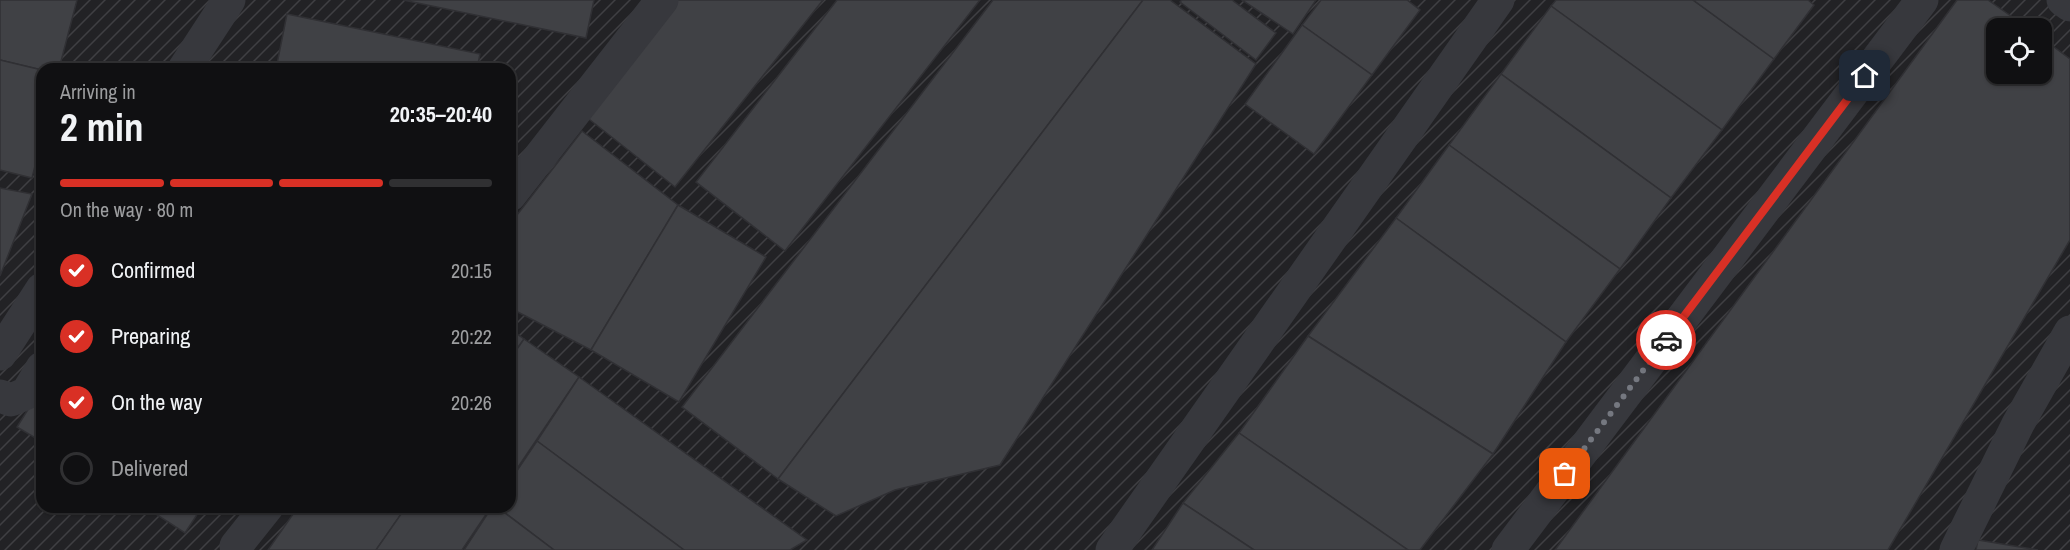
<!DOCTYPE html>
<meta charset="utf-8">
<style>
:root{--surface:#101012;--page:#1e1e20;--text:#f1f3f6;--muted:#9c9d9f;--line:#303032;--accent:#d93025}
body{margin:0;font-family:"Archivo Narrow",sans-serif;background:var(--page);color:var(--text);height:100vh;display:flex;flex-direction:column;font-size:22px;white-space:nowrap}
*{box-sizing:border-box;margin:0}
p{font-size:20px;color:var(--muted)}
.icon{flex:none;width:33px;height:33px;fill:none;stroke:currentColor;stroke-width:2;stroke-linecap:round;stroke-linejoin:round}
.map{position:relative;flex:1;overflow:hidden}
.side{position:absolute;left:36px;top:63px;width:480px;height:450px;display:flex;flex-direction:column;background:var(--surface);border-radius:18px;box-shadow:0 2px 4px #0004,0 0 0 2px var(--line)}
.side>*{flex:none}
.fabs{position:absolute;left:1986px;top:18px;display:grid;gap:12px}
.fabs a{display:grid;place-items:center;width:66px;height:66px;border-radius:12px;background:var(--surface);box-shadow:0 2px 4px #0004,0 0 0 2px var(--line);font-size:30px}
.pin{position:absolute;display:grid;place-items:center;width:51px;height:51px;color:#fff;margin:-26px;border-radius:12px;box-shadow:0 3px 9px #0006}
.courier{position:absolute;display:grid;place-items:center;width:60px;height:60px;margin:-30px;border:4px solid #d93025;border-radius:50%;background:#fff;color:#222;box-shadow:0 2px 8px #0007}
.head em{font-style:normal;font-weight:700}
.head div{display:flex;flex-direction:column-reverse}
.head{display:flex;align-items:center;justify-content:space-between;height:102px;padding:0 24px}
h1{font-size:39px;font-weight:700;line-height:45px}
.bar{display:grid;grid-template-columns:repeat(4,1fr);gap:9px 6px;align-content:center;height:72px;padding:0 24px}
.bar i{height:8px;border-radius:4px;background:var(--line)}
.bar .on{background:var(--accent)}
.bar p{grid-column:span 4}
ol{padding:0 24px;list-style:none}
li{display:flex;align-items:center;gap:18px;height:66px}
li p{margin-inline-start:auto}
li .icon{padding:6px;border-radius:50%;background:var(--accent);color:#fff;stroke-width:4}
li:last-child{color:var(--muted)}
li i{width:33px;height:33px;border:3px solid var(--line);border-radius:50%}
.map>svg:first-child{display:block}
</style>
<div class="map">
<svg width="2070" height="550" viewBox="0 0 2070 550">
<defs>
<pattern id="industrial-furrows" width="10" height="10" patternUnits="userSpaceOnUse" patternTransform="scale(1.5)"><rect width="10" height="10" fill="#222225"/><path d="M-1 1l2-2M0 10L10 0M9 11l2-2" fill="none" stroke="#3f3f43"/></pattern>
</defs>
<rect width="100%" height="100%" fill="#161618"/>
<path fill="url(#industrial-furrows)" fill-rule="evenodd" d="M0,0H2070V550H0ZM1996,28H2042V74H1996ZM42,69H510V507H42Z"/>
<g fill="#404145" stroke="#303034" stroke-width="1.5">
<polygon points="0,0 77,0 59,69 42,70 0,60"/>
<polygon points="403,0 594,0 586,38"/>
<polygon points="677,0 823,0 675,187 585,116"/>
<polygon points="837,0 980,0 785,251 696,182"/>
<polygon points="993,0 1143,0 778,479 682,407"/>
<polygon points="1143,0 1170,0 1256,64 1000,465 895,490 836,516 778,479"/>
<polygon points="1182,0 1232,0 1276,33 1256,60 1180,2"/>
<polygon points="1242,0 1316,0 1293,34"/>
<polygon points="1321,0 1407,0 1420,10 1372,75 1302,25"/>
<polygon points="1556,0 1693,0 1774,59 1722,130 1551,6"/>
<polygon points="1693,0 1808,0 1814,5 1774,59"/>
<polygon points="1957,0 1988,0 2028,28 1996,28 1996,74 2042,74 2042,38 2070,59 2070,240 1888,550 1555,550"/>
<polygon points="1551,6 1722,130 1671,198 1501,74"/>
<polygon points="287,14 480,54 477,69 276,69"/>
<polygon points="1302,25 1372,75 1314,154 1245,104"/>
<polygon points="0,60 42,70 42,138 32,178 0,170"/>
<polygon points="1501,74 1671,198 1620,269 1449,145"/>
<polygon points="582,131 678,205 591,350 510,308 510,224"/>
<polygon points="1449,145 1620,269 1566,342 1396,218"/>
<polygon points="0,188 32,194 0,276"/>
<polygon points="678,205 766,257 679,402 591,350"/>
<polygon points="1396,218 1566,342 1493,454 1308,336"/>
<polygon points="510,329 524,339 510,359"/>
<polygon points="1308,336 1493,454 1420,550 1408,550 1239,433"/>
<polygon points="524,339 579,377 510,479 510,359"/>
<polygon points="579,377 807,540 790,550 684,550 537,441"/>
<polygon points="42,387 42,442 17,427"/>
<polygon points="1239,433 1408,550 1254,550 1183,503"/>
<polygon points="537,441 684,550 554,550 497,507 510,507 510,481"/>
<polygon points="1183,503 1254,550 1152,550"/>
<polygon points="145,507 202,507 185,533"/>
<polygon points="298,507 406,507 376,550 268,550"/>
<polygon points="406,507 491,507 462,550 376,550"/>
<polygon points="492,507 497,507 554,550 464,550"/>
<polygon points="1978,540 2038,550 1976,550"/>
</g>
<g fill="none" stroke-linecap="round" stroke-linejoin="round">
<g stroke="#37383d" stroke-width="33">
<polyline points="2063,0 2070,5"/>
<polyline points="184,69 229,0"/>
<polyline points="510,195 662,0"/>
<polyline points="0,354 42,289"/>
<polyline points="0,396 11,400 27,393 42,368"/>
<polyline points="236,546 267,507"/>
<polyline points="1112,550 1498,0"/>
<polyline points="1508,550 1922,0"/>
<polyline points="1956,550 2018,424 2070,332"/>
</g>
</g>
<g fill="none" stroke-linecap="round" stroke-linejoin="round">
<polyline stroke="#757880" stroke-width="6" stroke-dasharray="0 10.8" points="1565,474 1666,340"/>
<polyline stroke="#d93025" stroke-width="8" points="1666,340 1865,76"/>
</g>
</svg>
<div class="fabs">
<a><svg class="icon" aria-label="locate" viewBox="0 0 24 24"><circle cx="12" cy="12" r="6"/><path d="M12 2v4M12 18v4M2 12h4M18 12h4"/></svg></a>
</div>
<div class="pin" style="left:1565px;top:474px;background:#ea580c"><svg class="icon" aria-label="bag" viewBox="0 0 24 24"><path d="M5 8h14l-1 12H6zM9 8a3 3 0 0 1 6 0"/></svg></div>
<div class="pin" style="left:1865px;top:76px;background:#1f2937"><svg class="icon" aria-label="home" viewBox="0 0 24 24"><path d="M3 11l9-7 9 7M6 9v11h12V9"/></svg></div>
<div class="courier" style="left:1666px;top:340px"><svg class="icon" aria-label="car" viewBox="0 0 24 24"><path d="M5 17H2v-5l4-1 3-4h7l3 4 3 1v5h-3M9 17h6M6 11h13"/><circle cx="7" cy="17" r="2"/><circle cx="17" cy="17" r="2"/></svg></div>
<section class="side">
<div class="head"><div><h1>2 min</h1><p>Arriving in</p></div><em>20:35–20:40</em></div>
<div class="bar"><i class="on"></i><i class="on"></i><i class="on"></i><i></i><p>On the way · 80 m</p></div>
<ol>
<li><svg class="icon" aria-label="check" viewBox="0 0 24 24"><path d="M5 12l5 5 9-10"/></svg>Confirmed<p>20:15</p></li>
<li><svg class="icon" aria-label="check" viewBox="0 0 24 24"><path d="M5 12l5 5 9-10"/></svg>Preparing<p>20:22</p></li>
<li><svg class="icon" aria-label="check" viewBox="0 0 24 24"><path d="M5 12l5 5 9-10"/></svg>On the way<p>20:26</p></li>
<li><i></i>Delivered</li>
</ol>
</section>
</div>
